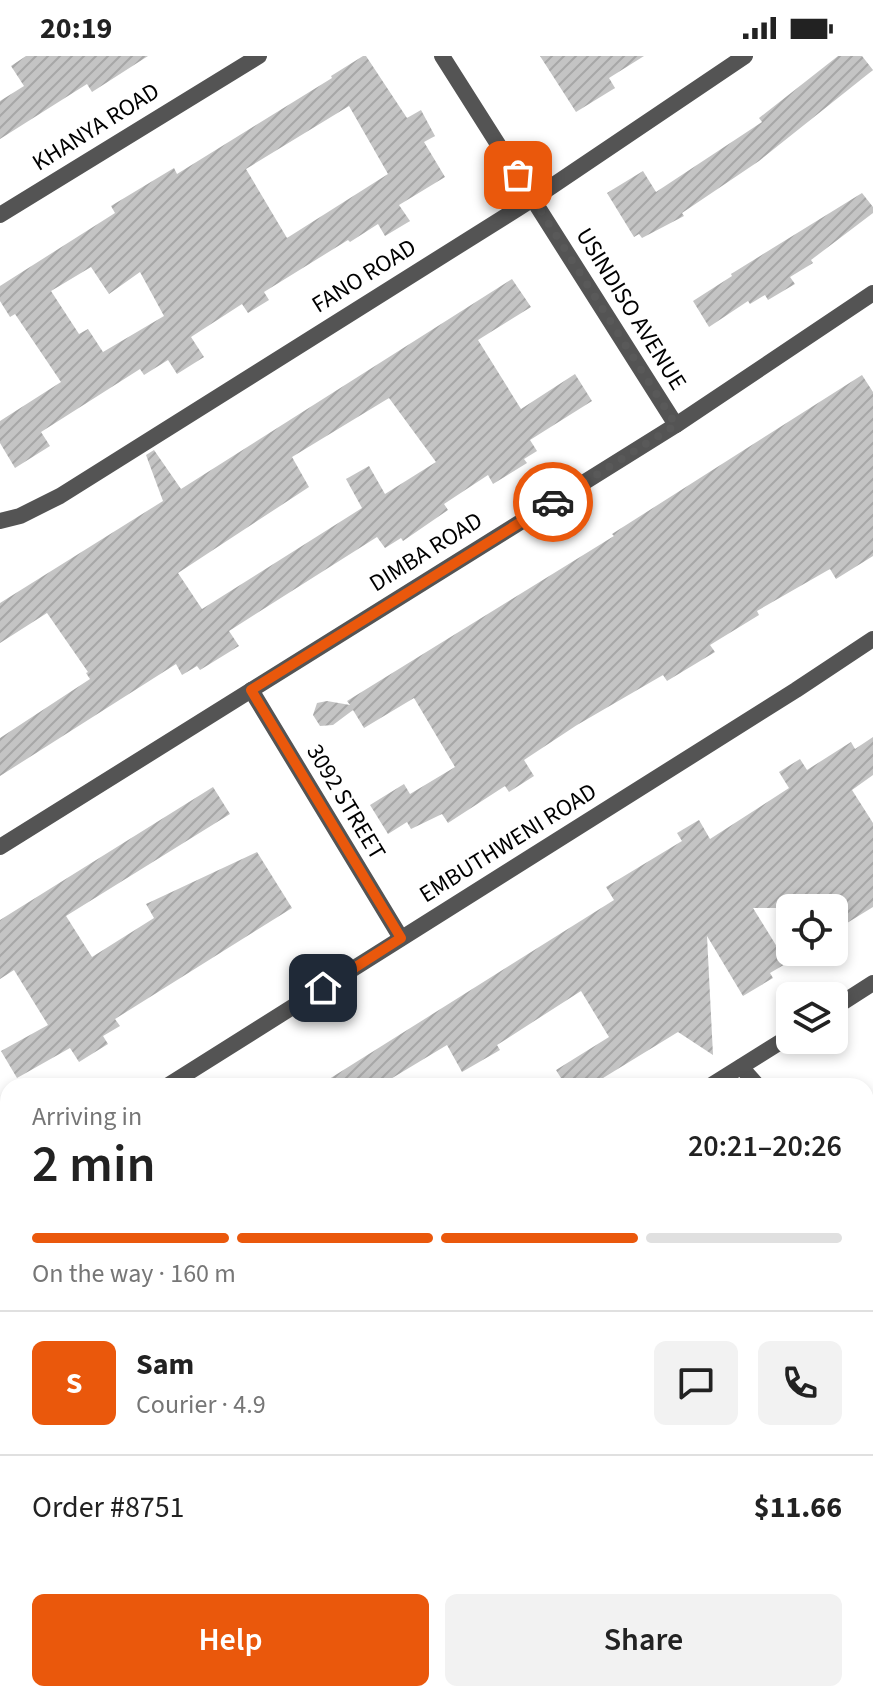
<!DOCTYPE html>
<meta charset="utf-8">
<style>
:root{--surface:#fff;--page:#f2f2f2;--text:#222;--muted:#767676;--line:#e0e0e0;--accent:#ea580c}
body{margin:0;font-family:"Source Sans 3",sans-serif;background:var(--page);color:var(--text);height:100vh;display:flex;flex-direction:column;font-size:30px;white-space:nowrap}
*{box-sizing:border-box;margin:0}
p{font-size:26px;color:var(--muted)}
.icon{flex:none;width:44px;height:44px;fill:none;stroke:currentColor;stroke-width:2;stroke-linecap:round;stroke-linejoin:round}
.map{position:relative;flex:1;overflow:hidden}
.side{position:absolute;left:0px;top:1022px;width:874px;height:624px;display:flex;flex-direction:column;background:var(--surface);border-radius:24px 24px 0 0;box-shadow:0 4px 12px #0003}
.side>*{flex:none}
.tools{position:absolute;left:776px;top:838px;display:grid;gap:16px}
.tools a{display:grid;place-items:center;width:72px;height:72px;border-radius:12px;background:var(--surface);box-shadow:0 4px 12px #0003;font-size:40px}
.pin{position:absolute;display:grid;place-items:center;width:68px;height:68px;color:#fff;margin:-34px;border-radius:16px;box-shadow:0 4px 12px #0006}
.courier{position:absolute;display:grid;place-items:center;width:80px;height:80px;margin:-40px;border:6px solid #ea580c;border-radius:50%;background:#fff;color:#222;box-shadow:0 2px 10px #0007}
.overview em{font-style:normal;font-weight:600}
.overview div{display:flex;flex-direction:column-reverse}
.overview{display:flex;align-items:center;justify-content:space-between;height:136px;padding:0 32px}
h1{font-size:52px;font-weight:600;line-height:60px}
.bar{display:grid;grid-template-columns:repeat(4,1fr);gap:12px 8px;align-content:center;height:96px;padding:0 32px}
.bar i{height:10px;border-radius:6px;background:var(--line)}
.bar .current{background:var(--accent)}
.bar p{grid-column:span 4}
.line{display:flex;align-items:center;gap:20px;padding:0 32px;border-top:2px solid var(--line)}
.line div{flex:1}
.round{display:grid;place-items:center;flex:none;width:84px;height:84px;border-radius:12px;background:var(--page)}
.button{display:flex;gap:16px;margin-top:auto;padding:16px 32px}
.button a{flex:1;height:92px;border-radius:12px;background:var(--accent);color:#fff;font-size:32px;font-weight:600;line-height:92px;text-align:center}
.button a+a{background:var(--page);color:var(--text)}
.status{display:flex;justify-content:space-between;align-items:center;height:56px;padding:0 40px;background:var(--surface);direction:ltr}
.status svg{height:22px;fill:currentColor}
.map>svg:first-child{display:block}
</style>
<div class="status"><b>20:19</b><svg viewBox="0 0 49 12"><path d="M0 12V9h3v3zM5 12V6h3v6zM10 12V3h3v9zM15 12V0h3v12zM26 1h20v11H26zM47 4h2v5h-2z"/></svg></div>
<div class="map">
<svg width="873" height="1646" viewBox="0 0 873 1646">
<defs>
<pattern id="building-hatch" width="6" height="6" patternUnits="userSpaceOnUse" patternTransform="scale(2)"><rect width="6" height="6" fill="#c4c4c4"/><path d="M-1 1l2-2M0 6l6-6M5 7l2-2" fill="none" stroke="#a7a7a7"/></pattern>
</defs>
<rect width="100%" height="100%" fill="#fff"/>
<g fill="url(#building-hatch)" fill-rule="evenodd">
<polygon points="26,0 148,0 92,36 87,28 0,83 0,45 24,30 11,10"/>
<path d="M363,0H366L407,62L421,54L435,80L424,86L445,121L399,149L410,165L385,180L378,168L350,186L348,184L264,236L269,244L248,257L242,248L191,281L204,301L177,318L168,304L144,319L140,313L41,376L50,390L15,412L0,387V365L61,326L15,258L10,261L0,245V230L115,157L111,150L174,112L177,118L332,22L331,20ZM349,50L388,118L287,182L246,113ZM91,211L109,238L140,216L164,260L103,296L88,273L79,278L51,235Z"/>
<polygon points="540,0 644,0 609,22 615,32 576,56"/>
<polygon points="838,0 862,0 873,14 759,105 682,157 684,160 642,182 639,178 634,181 607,137 643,115 656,136 762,66 759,62"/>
<polygon points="862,137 873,151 873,157 811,204 813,207 790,221 795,228 768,244 765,239 750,248 748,245 709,271 693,245 732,220 731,218"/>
<path d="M512,223L531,251L478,284L521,353L575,318L592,345L530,384L537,395L524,403L527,407L493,428L488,419L444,448L448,454L403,485L401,482L385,492L377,481L229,575L239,590L200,614L197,610L182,619L176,608L0,720V682L90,623L86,617L88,616L47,557L0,587V547L163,445L146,399L154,394L181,433ZM389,342L436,406L385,438L369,410L346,423L362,452L202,553L178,517L309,431L292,401Z"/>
<polygon points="862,319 873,336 873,500 836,523 830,513 757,555 759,559 710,589 715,596 667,625 663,619 577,669 524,704 534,720 509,736 505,730 448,767 442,758 411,773 407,766 388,778 370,749 404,728 410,738 455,711 414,642 364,672 353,654 333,669 320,670 313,659 317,647 327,645 350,649 347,645 614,480 612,478"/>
<polygon points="873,681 873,719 852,734 873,767 873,851 834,875 834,852 753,852 787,907 770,917 773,922 743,940 707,880 713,999 678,976 590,1030 566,1030 556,1014 609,981 581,935 497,989 500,994 462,1016 447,989 379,1030 318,1030 614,844 606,831 682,785 677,777 699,764 710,783 789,732 779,716 800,703 807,714 851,686 855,693"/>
<polygon points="213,731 230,758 66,860 92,901 154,862 146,848 257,796 292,852 115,963 120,970 103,980 108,988 79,1006 70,992 17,1022 1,995 48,969 14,914 0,923 0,864"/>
</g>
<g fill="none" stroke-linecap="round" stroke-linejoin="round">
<polyline stroke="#767676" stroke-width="5" stroke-dasharray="2 4" stroke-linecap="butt" points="587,1646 596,1638"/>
<g stroke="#545454" stroke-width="16">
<polyline points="442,0 676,369"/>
<polyline points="0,159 259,0"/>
<polyline points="0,465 20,460 60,440 533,143 745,0"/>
<polyline points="251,634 401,882"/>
<polyline points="0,791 676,369 873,237"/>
<polyline points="834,952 873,927"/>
<polyline points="741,1011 758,1030"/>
<polyline points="710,1030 790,980"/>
<polyline points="866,1088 873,1089"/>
<polyline points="866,1377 873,1379"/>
<polyline points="866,1513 873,1484"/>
<polyline points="833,1646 835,1638"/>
</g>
<g stroke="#545454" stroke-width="16">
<polyline points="167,1030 796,634 873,583"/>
<polyline points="0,1133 8,1126"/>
<polyline points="0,1415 8,1421"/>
<polyline points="0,1463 8,1462"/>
<polyline points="728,1638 757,1646"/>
</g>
</g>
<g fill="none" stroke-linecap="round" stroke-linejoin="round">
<polyline stroke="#595959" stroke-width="8" stroke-dasharray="0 14.4" points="518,119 676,369 553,446"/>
<polyline stroke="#ea580c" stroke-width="10" points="323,932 401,882 251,634 553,446"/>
</g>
<g text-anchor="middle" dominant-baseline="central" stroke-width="6" stroke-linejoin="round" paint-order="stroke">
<g font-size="24" fill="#000" stroke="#fff">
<text transform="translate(96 71) rotate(-32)">KHANYA ROAD</text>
<text transform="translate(364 220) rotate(-32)">FANO ROAD</text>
<text transform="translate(631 253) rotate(58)">USINDISO AVENUE</text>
<text transform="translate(426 496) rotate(-32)">DIMBA ROAD</text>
<text transform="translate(346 746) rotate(59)">3092 STREET</text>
<text transform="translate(508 787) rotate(-32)">EMBUTHWENI ROAD</text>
</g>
</g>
</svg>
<div class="tools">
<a><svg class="icon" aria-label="locate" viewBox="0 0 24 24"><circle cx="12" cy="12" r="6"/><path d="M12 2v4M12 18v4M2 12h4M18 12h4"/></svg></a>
<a><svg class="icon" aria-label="layers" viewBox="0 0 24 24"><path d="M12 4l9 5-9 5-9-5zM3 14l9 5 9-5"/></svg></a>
</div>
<div class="pin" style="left:518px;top:119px;background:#ea580c"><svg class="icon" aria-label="bag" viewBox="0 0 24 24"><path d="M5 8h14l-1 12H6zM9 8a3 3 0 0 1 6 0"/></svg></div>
<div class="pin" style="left:323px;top:932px;background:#1f2937"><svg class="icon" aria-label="home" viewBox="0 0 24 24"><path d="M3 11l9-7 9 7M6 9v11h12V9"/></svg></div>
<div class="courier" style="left:553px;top:446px"><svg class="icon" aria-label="car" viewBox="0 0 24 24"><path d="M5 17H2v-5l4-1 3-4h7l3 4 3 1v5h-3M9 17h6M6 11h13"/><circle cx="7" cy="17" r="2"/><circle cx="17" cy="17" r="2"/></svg></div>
<section class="side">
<div class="overview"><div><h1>2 min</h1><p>Arriving in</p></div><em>20:21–20:26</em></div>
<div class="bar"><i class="current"></i><i class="current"></i><i class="current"></i><i></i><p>On the way · 160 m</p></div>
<div class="line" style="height:144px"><b class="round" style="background:var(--accent);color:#fff">S</b><div><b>Sam</b><p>Courier · 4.9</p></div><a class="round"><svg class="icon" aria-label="chat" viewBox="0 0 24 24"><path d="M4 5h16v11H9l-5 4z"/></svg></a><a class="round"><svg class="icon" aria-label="phone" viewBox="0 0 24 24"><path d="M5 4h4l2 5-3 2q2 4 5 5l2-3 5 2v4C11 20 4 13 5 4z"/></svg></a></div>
<div class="line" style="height:104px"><div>Order #8751</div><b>$11.66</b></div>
<div class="button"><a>Help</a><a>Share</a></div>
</section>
</div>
